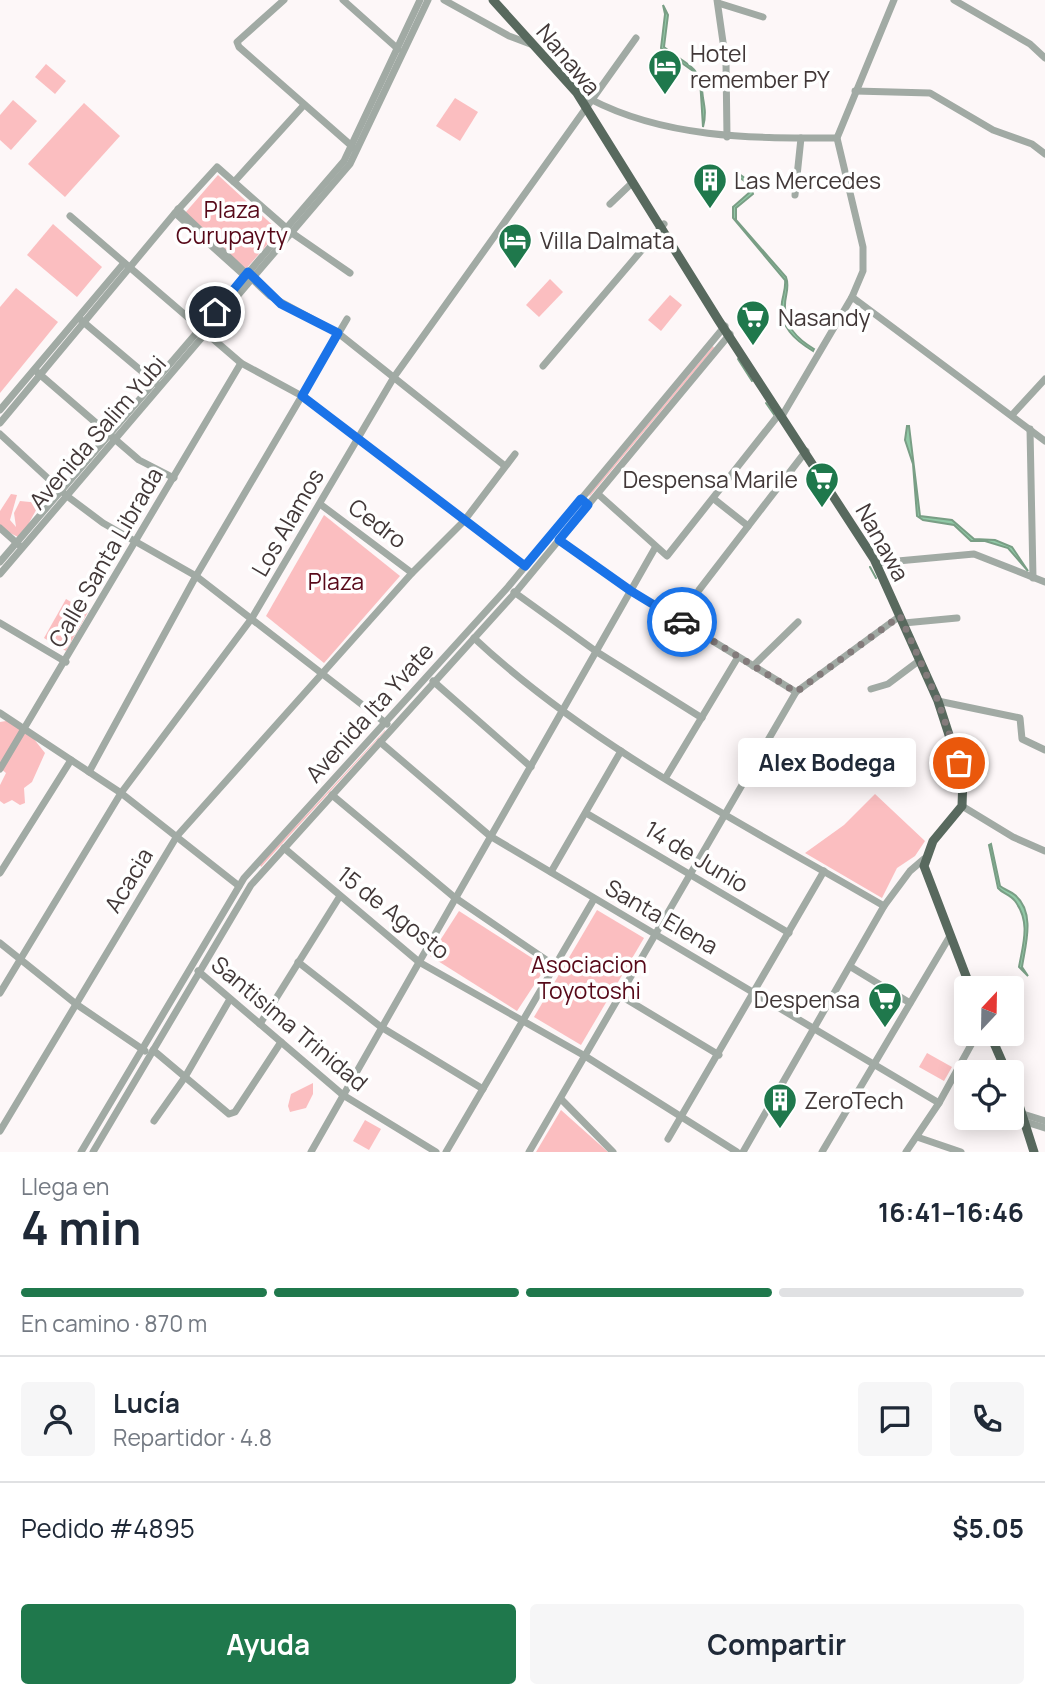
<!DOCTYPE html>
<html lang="es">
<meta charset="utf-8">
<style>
:root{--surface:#fff;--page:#f6f6f7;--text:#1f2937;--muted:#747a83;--line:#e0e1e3;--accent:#1f784c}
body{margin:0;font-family:Manrope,sans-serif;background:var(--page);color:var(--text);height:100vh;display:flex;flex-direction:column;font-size:26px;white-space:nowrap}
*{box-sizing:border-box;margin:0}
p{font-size:23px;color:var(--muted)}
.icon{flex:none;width:38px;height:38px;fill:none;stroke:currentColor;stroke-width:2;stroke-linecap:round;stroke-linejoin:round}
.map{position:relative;height:1152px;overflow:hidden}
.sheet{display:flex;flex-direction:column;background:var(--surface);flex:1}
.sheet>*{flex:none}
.needle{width:46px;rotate:22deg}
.tools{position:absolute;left:954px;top:976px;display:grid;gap:14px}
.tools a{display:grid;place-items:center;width:70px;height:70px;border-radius:7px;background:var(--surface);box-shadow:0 4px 18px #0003;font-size:35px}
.pin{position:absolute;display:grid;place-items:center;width:60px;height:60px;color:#fff;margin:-30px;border:4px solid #fff;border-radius:50%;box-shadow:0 2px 7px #0007}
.courier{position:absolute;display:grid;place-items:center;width:70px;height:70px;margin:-35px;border:5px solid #1a73e8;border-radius:50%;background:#fff;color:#222;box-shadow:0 2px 9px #0007}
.bubble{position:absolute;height:49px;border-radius:7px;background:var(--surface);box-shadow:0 4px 18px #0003;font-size:23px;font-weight:700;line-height:49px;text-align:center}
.overview em{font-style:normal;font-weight:700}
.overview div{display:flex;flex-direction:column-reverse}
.overview{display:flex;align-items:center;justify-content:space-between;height:119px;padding:0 21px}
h1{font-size:46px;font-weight:700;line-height:52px}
.bar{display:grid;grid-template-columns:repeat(4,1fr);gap:10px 7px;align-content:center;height:84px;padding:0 21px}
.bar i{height:9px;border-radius:5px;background:var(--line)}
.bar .selected{background:var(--accent)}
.bar p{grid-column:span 4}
.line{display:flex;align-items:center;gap:18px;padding:0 21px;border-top:2px solid var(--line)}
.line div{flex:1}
.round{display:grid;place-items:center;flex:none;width:74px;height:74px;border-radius:7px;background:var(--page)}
.primary-button{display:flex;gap:14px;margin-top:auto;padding:14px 21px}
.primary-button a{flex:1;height:80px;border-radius:7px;background:var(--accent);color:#fff;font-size:28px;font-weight:700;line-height:80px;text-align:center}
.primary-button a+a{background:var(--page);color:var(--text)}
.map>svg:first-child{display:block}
</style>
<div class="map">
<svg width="1045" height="1152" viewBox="0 0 1045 1152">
<rect width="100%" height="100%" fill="#fdf7f8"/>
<g fill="#fbbec0">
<polygon points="46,64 66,81 55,94 35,77"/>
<polygon points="455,98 478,112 460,141 436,126"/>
<polygon points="13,100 37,121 11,150 0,140 0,115"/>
<polygon points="84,103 120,136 65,197 28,164"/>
<polygon points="218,175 279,231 245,270 185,213"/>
<polygon points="53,224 102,267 77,297 27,255"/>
<polygon points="550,279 563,292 539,317 526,305"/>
<polygon points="16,288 58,322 0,393 0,307"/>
<polygon points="670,295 682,305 661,331 648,320"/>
<polygon points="713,346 714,348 590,496 589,495"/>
<polygon points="11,494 17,495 10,520 16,527 14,513 20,501 40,503 24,532 18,537 0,528 0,511"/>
<polygon points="324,515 400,576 324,663 266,616"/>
<polygon points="66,599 88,612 66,651 44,638"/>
<polygon points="12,720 26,729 45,753 32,782 24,788 25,803 20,805 12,800 4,804 0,801 0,785 6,773 0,768 0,722"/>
<polygon points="385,730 385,731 261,867 260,865"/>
<polygon points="875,794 925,841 915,856 897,868 882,898 805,853 844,825"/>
<polygon points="597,910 644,938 581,1045 534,1017"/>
<polygon points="459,911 546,967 517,1011 430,956"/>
<polygon points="927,1053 952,1067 944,1081 919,1067"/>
<polygon points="313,1083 313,1094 306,1108 290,1112 288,1106 291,1094"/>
<polygon points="561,1110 608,1152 536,1152"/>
<polygon points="365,1120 381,1129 369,1150 353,1141"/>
</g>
<g fill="#90c9a6" stroke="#799e85" stroke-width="2">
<path d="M663,5L668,15L664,47C689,68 700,63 703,98C705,109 706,116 703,127L700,79L693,71L661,48L665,14Z"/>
<path d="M735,171L749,181L753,194L736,208V220L786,277C790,287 785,295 785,305C784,326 797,339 814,349L813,351C795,340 779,327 782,302C783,295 786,288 785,280L733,218V207L750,192L746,182L734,174Z"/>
<polygon points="907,426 909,426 920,516 952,520 974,539 995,540 1012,547 1028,571 1008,548 985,541 971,541 954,525 923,520 917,516 913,464 905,440"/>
<path d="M991,844L1000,886C1005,890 1010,891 1015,895C1036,913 1025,946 1022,967L1028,976L1019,967C1023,944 1031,922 1015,901C1010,894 1003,894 998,888L989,845Z"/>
</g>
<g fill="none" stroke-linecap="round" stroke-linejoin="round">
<g stroke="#799e85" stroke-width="2">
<polyline points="738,359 752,381"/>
<polyline points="766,403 775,416"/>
<polyline points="870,567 876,578"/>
</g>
<g stroke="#a1aaa4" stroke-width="7">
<polyline points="284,0 237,42 239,47 354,148"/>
<polyline points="343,0 398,49"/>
<polyline points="444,0 509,36 533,45"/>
<polyline points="717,0 726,63 727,137"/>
<polyline points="954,0 1030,44 1045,58"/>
<polyline points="718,3 763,17"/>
<polyline points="855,91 930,93 993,130 1032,144 1045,154"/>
<path d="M590,99C667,139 753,138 837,138"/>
<polyline points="234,182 304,105"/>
<polyline points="795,195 801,138"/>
<polyline points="610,204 633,182"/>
<polyline points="178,209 270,296 338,333 505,466"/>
<polyline points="175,213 246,277"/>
<polyline points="70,216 241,363 302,396 525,566"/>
<polyline points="852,297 1045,441"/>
<polyline points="81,320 158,385"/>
<polyline points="543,366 664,224"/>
<polyline points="37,372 139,460 174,478"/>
<polyline points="0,410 124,263"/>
<polyline points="1012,415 1045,379"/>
<polyline points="782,416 852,297 863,271 863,247 837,138 894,0"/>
<polyline points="0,423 175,213 217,167 292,233 350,273"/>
<polyline points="1030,429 1033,578"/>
<polyline points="0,434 67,496 103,523 196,576 387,724"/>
<polyline points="598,494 667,556 780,413"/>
<polyline points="714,499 748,526"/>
<polyline points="320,504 412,573"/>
<polyline points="0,528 19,545"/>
<polyline points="559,540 631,591 796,692"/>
<polyline points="0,562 344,161 420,0"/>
<polyline points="876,563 974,554 1045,582"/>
<polyline points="0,574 350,164 428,0"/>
<polyline points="699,590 806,451"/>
<polyline points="514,592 597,652 702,718"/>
<polyline points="0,623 66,662"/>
<polyline points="904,623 957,618"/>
<path d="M474,638C590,747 747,826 884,906"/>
<polyline points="753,666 798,622"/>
<polyline points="433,681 531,767"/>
<polyline points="871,689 888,684 920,660"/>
<polyline points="938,701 1020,718 1022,739 1045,750"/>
<polyline points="0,713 121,793 239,886"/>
<polyline points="380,742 490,836 939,1103"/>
<polyline points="0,769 241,363"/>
<polyline points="89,772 196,576 347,319"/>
<polyline points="666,777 738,657"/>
<polyline points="332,795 454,897 555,966"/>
<polyline points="962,806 1013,837 1045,851"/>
<polyline points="586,813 789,933"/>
<polyline points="284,848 419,962 585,1056 737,1152"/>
<polyline points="551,872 621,751"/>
<polyline points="0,873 71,760"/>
<polyline points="0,943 76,1004 145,1051"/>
<polyline points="298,962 381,1027 483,1089"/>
<polyline points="851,967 910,1003"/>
<polyline points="198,971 343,1095 436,1152"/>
<polyline points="0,993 121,793 252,618 394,377 636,38"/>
<polyline points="621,996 719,1055"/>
<polyline points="260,1024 340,896"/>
<polyline points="153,1050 229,1114 235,1112 281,1042"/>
<polyline points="561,1099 613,1152"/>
<polyline points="1023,1114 1045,1121"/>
<polyline points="154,1121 185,1077 230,999"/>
<polyline points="1026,1122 1045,1128"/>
<polyline points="0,1131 177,836 412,573 464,521 515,454"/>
<polyline points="917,1137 961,1152"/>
<polyline points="668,1139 824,871"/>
<polyline points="81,1152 244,878 508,587 725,326"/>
<polyline points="93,1152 251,885 515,593 730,334"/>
<polyline points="311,1152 655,548"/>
<polyline points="446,1152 594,899"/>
<polyline points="529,1152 796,692 900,616"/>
<polyline points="743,1152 884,906 910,871 924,859"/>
<polyline points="822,1152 950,936"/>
<polyline points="906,1152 939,1103 977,1034"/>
</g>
<g stroke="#58695e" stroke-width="9">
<polyline points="493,0 577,93 719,321 874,559 938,701 963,778 962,806 933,841 924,866 971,989"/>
<polyline points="990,1034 1007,1073"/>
<polyline points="1012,1083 1034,1152"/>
</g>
</g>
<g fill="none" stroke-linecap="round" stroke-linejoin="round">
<polyline stroke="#837b7b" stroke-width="7" stroke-dasharray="0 12.6" points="682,622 796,692 900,616 938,701 959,763"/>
<polyline stroke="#1a73e8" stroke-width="9" points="215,312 248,272 281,304 338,333 302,396 525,566 581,499 588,505 559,540 631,591 682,622"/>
</g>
<defs>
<g id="hotel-pin" transform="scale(1.75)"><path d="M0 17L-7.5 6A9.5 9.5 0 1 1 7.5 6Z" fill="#1f784c" stroke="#fff"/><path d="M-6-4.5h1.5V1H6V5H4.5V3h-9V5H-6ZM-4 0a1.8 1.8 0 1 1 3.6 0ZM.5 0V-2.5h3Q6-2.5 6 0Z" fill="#fff"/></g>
<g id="building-pin" transform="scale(1.75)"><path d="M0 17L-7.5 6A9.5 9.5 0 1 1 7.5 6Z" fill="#1f784c" stroke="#fff"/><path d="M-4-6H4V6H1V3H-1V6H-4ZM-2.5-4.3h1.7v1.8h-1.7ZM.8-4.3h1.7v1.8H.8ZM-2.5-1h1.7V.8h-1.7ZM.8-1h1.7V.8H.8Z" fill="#fff"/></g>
<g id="supermarket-pin" transform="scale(1.75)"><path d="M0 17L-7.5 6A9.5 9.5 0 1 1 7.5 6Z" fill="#1f784c" stroke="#fff"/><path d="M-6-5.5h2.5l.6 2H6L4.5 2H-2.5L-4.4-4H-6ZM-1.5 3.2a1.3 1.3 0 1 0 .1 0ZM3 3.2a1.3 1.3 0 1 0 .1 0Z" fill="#fff"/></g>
</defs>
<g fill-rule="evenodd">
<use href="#hotel-pin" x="665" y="66"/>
<use href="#building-pin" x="710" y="180"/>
<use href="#hotel-pin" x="515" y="240"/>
<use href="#supermarket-pin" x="753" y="317"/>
<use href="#supermarket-pin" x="822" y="479"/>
<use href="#supermarket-pin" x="885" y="999"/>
<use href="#building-pin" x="780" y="1100"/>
</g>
<g text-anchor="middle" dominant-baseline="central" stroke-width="7" stroke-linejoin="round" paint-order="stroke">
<g font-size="23" fill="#423838" stroke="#fff" text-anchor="start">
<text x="690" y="53">Hotel<tspan x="690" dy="26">remember PY</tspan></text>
<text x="734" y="180">Las Mercedes</text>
<text x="540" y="240">Villa Dalmata</text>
<text x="778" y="317">Nasandy</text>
<text x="798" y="479" text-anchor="end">Despensa Marile</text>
<text x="860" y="999" text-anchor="end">Despensa</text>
<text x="804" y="1100">ZeroTech</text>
</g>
<g font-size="23" fill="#423838" stroke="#fff">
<text transform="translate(569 59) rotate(50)">Nanawa</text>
<text transform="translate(97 432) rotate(-49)">Avenida Salim Yubi</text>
<text transform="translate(287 522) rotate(-60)">Los Alamos</text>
<text transform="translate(378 523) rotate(37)">Cedro</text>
<text transform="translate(883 542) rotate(61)">Nanawa</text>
<text transform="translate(105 557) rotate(-60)">Calle Santa Librada</text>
<text transform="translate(369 712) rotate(-48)">Avenida Ita Yvate</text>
<text transform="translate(697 856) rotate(31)">14 de Junio</text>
<text transform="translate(128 880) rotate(-59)">Acacia</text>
<text transform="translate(394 912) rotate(38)">15 de Agosto</text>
<text transform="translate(662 916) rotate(30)">Santa Elena</text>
<text transform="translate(290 1023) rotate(40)">Santisima Trinidad</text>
</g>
<g font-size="23" fill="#570919" stroke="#fff">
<text x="232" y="209">Plaza<tspan x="232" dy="26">Curupayty</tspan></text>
<text x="336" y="581">Plaza</text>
<text x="589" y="964">Asociacion<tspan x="589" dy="26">Toyotoshi</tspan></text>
</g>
</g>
</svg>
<div class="tools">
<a><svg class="needle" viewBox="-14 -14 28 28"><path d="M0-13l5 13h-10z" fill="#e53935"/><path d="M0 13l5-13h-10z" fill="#747a83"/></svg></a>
<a><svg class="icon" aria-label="locate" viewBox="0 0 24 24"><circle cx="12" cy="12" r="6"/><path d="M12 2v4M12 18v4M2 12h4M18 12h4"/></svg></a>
</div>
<div class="pin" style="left:959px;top:763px;background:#ea580c"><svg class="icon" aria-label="bag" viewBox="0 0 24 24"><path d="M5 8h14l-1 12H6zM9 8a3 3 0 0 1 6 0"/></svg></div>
<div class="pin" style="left:215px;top:312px;background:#1f2937"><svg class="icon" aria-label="home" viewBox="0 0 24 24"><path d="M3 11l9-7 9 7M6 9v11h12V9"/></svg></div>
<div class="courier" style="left:682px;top:622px"><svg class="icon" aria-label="car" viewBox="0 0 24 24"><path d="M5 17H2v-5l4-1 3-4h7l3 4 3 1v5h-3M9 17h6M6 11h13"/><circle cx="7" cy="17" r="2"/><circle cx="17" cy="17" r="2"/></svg></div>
<div class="bubble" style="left:738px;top:738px;width:178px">Alex Bodega</div>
</div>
<section class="sheet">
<div class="overview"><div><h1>4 min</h1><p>Llega en</p></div><em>16:41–16:46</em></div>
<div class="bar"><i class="selected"></i><i class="selected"></i><i class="selected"></i><i></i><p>En camino · 870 m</p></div>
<div class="line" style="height:126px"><a class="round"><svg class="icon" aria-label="person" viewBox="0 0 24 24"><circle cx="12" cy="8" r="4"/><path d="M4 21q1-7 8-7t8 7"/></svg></a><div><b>Lucía</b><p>Repartidor · 4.8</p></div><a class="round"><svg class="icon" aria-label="chat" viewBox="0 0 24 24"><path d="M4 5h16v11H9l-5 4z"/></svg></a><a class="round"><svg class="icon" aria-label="phone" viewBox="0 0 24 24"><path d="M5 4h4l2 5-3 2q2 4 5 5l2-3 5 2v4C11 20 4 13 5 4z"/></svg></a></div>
<div class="line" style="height:91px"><div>Pedido #4895</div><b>$5.05</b></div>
<div class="primary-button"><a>Ayuda</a><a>Compartir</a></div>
</section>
